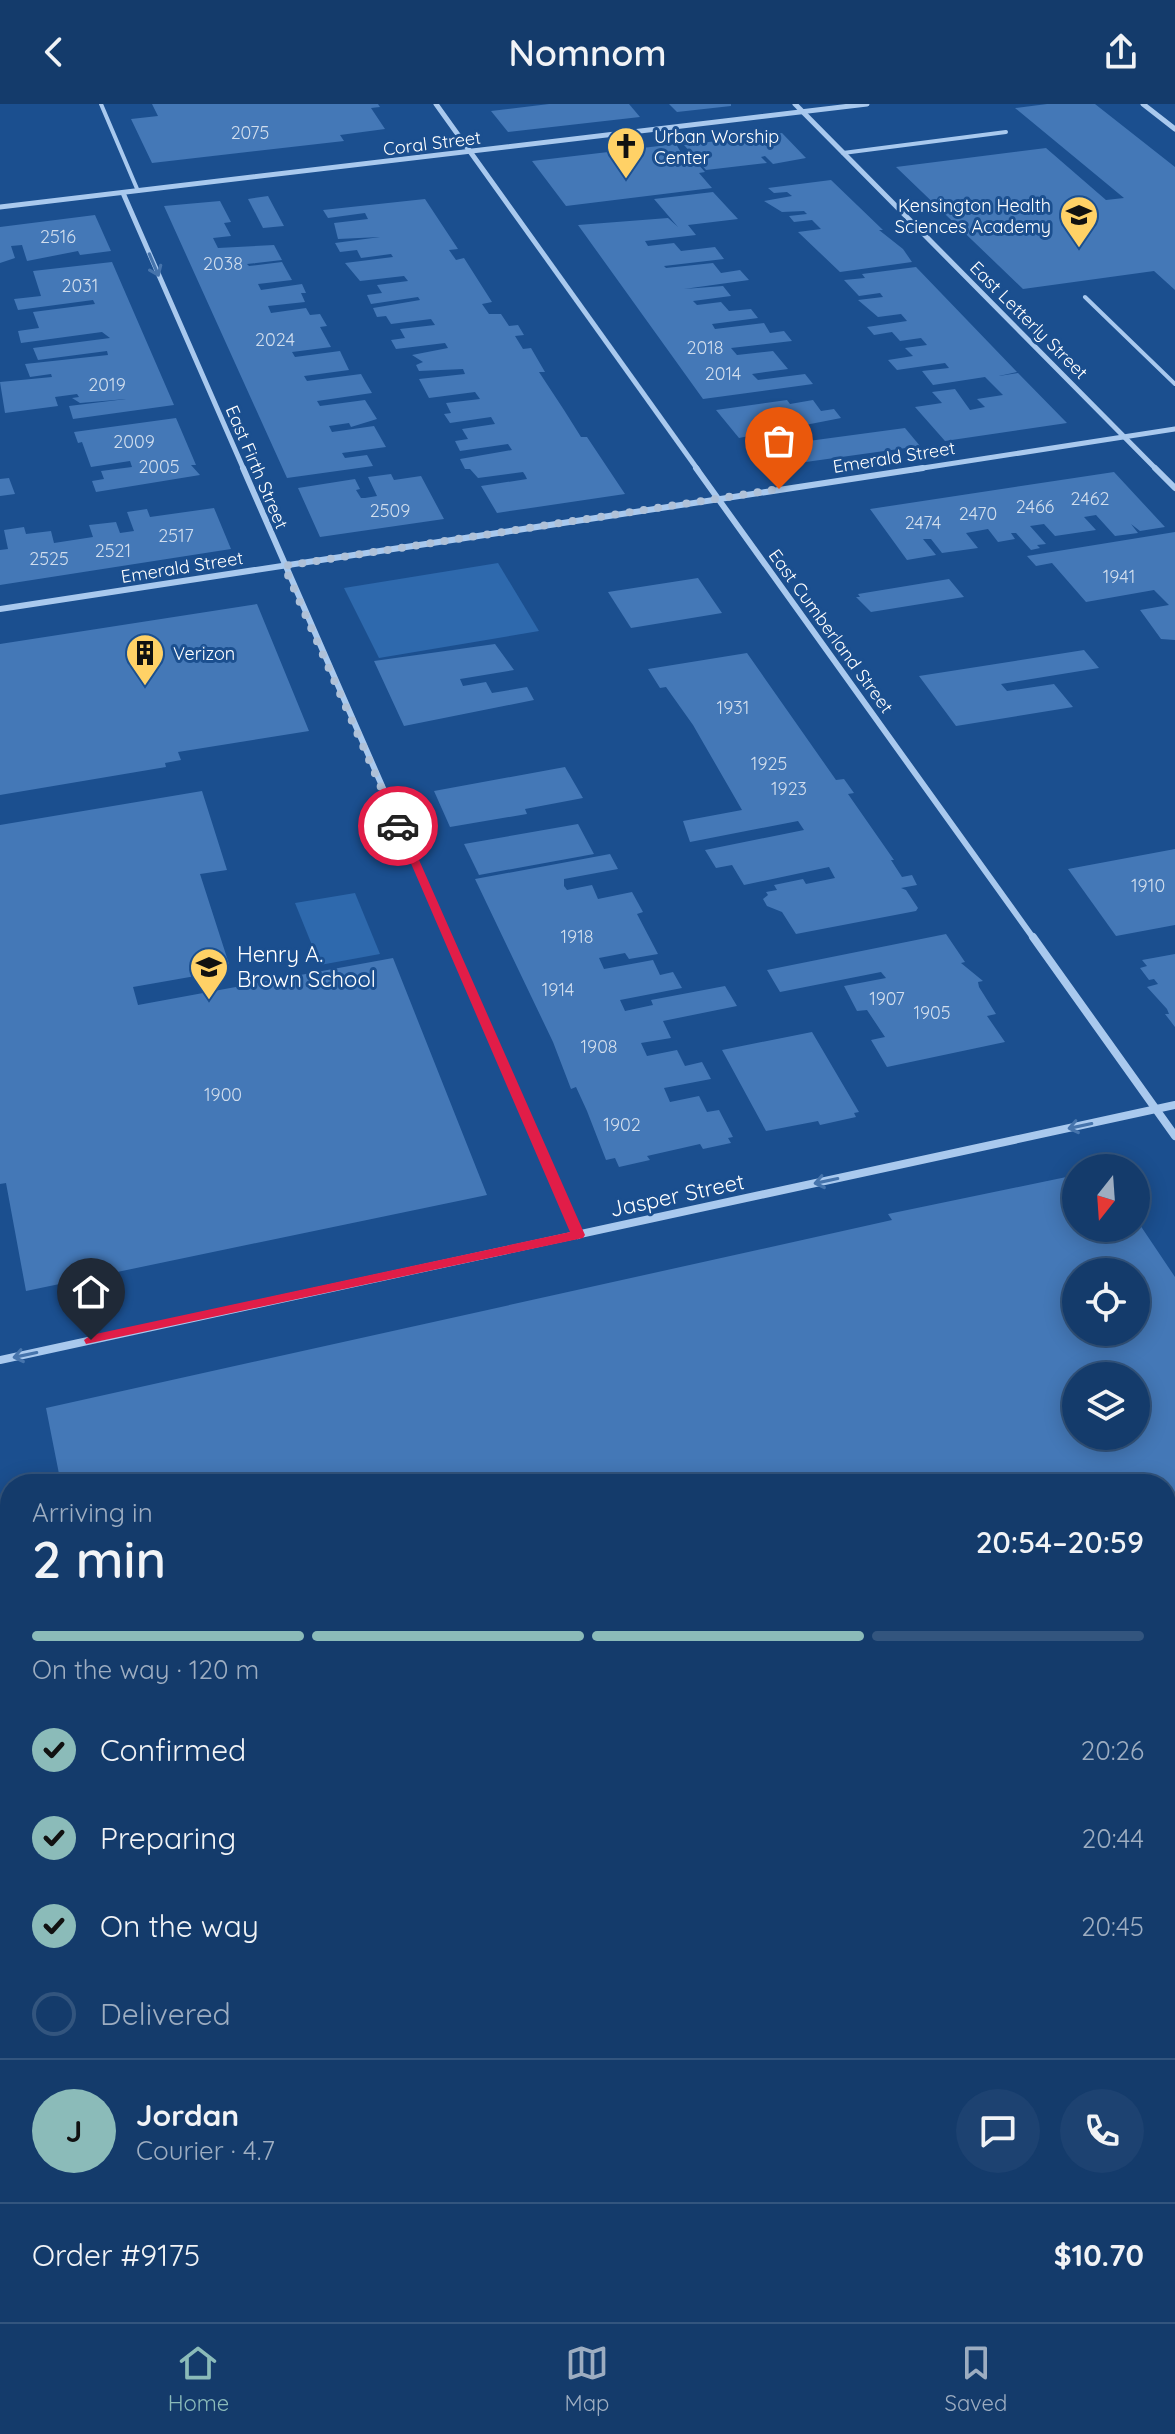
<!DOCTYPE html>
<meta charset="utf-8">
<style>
:root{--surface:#143b6b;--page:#1d4271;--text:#f1f3f6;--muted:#9dadc1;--line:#33557e;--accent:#8bbbb9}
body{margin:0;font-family:Quicksand,sans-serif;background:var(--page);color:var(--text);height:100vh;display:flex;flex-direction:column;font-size:30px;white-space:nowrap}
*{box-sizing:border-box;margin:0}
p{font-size:26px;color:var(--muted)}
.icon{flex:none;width:44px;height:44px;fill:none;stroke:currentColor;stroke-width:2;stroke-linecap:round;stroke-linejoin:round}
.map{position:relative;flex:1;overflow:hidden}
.details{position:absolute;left:0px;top:1370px;width:1176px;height:848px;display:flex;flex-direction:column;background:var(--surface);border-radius:32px 32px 0 0;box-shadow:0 4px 20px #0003,0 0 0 2px var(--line)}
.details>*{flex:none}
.needle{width:52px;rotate:197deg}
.controls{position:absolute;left:1062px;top:1050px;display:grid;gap:16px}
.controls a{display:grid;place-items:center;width:88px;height:88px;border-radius:50%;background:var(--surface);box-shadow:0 4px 20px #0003,0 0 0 2px var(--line);font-size:40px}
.pin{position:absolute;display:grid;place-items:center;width:68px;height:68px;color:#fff;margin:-82px -34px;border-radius:50% 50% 50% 0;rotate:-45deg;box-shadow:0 0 8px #0007}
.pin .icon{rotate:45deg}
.courier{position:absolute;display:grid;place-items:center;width:80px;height:80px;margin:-40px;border:6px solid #e11d48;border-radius:50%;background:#fff;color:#222;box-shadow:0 2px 10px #0007}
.headline em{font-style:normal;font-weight:600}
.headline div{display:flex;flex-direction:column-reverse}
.headline{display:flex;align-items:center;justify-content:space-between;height:136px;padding:0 32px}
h1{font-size:52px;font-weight:600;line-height:60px}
.bar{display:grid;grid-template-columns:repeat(4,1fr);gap:12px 8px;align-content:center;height:96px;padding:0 32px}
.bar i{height:10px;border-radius:6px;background:var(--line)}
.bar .active{background:var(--accent)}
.bar p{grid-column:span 4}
.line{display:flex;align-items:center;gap:20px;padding:0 32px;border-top:2px solid var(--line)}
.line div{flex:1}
.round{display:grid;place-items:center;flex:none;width:84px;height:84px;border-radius:42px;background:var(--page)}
ol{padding:0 32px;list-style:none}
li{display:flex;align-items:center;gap:24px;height:88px}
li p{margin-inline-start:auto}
li .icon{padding:8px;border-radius:50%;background:var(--accent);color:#111;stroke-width:4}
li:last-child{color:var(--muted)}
li i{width:44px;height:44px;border:4px solid var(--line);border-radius:50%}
header{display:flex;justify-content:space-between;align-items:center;height:104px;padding:0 32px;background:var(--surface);font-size:36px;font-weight:600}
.menu{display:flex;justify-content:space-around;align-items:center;height:112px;border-top:2px solid var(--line);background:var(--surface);font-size:22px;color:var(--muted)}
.menu a{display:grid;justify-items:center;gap:4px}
.menu .active{color:var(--accent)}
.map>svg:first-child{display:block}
</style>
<header><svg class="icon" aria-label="back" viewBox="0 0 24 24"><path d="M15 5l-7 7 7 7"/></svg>Nomnom<svg class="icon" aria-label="share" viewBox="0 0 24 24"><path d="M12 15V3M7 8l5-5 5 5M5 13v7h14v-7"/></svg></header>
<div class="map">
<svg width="1175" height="2218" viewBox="0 0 1175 2218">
<rect width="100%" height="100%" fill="#1b4f8f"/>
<g fill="#2e69ad">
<polygon points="498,459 539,527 379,554 344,484"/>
<polygon points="355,789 380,850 320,861 295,799"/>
</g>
<g fill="#4478b7" fill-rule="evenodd">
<polygon points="152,0 378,0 380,3 371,4 385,25 340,31 344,37 152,59 131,15 158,12"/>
<polygon points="549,0 629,0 640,13 508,28 491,7"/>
<polygon points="669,0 731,0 731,2 677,8"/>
<polygon points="1047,0 1095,0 1175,63 1175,186 1154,167 1023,185 896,63 1046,44 1106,96 1124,94 1015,4"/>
<polygon points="782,29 806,54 773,60 765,52 761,53 767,59 706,66 684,41"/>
<polygon points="676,40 683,52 690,51 705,68 699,69 712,84 566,102 532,57"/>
<polygon points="831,76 883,126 879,126 903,145 912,158 840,168 798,128 821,125 812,116 794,118 789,112 807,110 804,107 782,108 764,97 792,92 787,88 774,89 768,84"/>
<polygon points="713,88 738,115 688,121 696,131 645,137 648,142 674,139 681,147 715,143 724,155 664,162 666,164 713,159 721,169 740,166 749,176 684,185 723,182 731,192 693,197 697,201 721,198 729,207 751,205 758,214 712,220 715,225 764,219 770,229 784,227 792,237 731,244 737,251 773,247 788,265 752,270 758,276 805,270 813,280 703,295 578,121 668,114 678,123 654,95"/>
<polygon points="268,92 284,122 263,124 248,95"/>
<polygon points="425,95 458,145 449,146 456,156 464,154 492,198 482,200 489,210 501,210 509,222 518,221 524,231 515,232 523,245 531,244 545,268 539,268 564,306 581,333 587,333 625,390 497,409 481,382 527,375 525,371 523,368 478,374 470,365 465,365 460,355 512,346 508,340 460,347 455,337 468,335 462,325 495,320 491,313 450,319 444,310 451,309 446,299 480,295 475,288 429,294 419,275 465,270 463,265 419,267 416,261 423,258 412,251 448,244 445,239 396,245 391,236 405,234 400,225 435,221 431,215 391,220 386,212 377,213 373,204 420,196 418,193 371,200 367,191 382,189 377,181 408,177 404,172 360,177 345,159 393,153 391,150 361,154 357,146 340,148 335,139 380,133 338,135 334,119 368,115 365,109 328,114 323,106"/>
<polygon points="220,97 231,118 224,119 231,132 213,134 218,144 274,141 282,156 247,160 249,162 282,158 292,176 258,180 261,186 302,180 306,189 301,189 305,198 268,202 271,209 306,204 310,211 320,210 327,222 320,223 331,243 292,248 295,253 340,247 349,266 304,272 307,277 361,270 366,279 372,289 317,297 320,302 365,296 377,315 351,323 349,319 329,322 332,328 374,322 386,343 342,349 345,354 367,351 373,362 287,374 164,102"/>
<polygon points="95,111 111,147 80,151 78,147 27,157 22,141 11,142 15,154 0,159 0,123"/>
<polygon points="112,158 174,301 73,315 69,302 126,295 80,299 72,294 79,293 77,290 55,293 58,302 5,309 0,278 52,273 51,270 30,273 25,260 108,251 107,247 38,256 33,244 110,234 102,228 21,239 18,227 39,224 33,208 95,200 93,196 18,206 14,195 41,192 33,167"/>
<polygon points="916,163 1017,268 999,272 1018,269 1067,319 945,337 915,303 942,299 932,288 955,285 970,306 985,303 977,295 1003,291 985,273 933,281 922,267 949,264 945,259 897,266 888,256 913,252 905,244 927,241 921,234 900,237 892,228 874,231 867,223 907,217 901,210 878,213 858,196 883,193 880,189 859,192 844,176 865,174 862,170"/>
<polygon points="787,296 790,300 813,296 821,307 834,305 841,314 739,334 716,306"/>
<polygon points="176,314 196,361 191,361 200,371 96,388 92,377 104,375 101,367 132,363 130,357 91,363 82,338 78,339 74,328"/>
<polygon points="905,324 920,342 763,364 750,345"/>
<polygon points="1114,368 1165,423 1140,427 1131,420 1138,429 1115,432 1096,411 1084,413 1096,426 1055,432 1044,420 1030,422 1046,440 1037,441 1040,444 1031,446 1016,429 1011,429 1015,435 998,438 988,425 966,429 978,444 942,449 931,435 923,435 936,451 907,456 870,405"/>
<polygon points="391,370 394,376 421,372 444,415 320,433 298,384 355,375 360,385 356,386 361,394 365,394 377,392 368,373"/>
<polygon points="9,374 15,390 0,392 0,375"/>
<polygon points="214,404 231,445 0,481 0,446 8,445 4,426 24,423 26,430 51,427 54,439 93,433 89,421 116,418 120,429 134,427 127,408 147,405 150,413"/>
<polygon points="1175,428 1175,536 1161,535 1140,506 1169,501 1154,486 1086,498 1052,459 1036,462 1027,452"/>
<polygon points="698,474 722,509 631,524 608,488"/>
<polygon points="949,475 964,493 871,508 856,493 860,493 858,490"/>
<polygon points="257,500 309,627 178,648 181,656 165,659 166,663 0,691 0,540"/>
<polygon points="495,540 514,566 460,575 463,582 486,578 492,589 527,583 534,596 404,622 374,557"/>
<polygon points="1084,546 1099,564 1001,580 1007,587 1054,580 1073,603 956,622 919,572"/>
<polygon points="747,549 836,676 844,675 854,689 848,690 894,756 891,756 902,773 912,771 917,781 901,784 906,786 918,804 916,807 796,830 782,808 767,802 763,795 768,791 766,788 777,786 774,781 803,775 806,780 835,774 829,763 744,781 732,761 716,764 705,746 804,726 798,717 690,738 683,717 742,706 693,621 666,583 660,584 648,565"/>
<polygon points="565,663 583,694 525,705 527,710 450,723 434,687"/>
<polygon points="202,687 227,766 200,770 229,860 222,862 224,867 133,883 138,901 393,854 487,1091 26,1187 6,1079 0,1080 0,721"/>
<polygon points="578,720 594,750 479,771 464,740"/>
<polygon points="1175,745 1175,821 1116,832 1068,765"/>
<polygon points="610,750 618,765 564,775 564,782 567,786 592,781 598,795 632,788 643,808 637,810 658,850 629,855 625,849 599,854 604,865 653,856 660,871 673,868 682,884 620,896 625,907 653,901 651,896 725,882 737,902 663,917 671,934 641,939 647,952 677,946 685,962 702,958 711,975 664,984 670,998 699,992 707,1008 719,1006 733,1033 728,1034 731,1039 703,1045 700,1040 647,1052 650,1056 619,1063 615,1054 606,1056 587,1007 576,983 571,985 553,938 475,775"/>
<polygon points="946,830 965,858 961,859 983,877 978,878 979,883 996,910 987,912 1005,938 887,963 871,936 885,933 867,906 857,907 844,882 886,874 881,868 780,888 767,866"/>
<polygon points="1175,850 1175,923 1165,910 1169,910 1167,905 1147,883 1158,880 1154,875 1149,876 1140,864 1147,862 1142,856"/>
<polygon points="812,928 859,1008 854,1009 856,1013 820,1021 818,1017 766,1027 722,946"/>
<path d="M1076,1071V1124H1136V1115L1175,1173V2123L1166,2104V1380H61L46,1304L892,1116L888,1110ZM1076,1168H1136V1228H1076ZM1076,1272H1136V1332H1076Z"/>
</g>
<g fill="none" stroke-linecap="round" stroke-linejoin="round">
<g stroke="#a9c9ee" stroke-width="4">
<polyline points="101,0 138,87"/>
<polyline points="843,49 1006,28"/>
<polyline points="1085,193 1175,280"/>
</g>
<g stroke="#a9c9ee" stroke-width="8">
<polyline points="383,2208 385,2218"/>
<polyline points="983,2208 987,2218"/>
</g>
<g stroke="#a9c9ee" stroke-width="5">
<polyline points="436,0 698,366"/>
<polyline points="795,0 1157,366"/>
<polyline points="1143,0 1175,25"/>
<polyline points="123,89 244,366"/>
<polyline points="0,103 867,0"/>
<polyline points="910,366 1175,325"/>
</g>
<g stroke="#a9c9ee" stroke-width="6">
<polyline points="243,364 449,835"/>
<polyline points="696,364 1034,835"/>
<polyline points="1155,364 1175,384"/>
<polyline points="0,505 923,364"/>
</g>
<g stroke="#a9c9ee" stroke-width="8">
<polyline points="448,833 578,1131"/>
<polyline points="1033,833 1175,1032"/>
<polyline points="0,1256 1175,1001"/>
</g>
<g stroke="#a9c9ee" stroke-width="10">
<polyline points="0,1523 10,1582"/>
<polyline points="116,2208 117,2218"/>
</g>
</g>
<defs><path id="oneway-shaft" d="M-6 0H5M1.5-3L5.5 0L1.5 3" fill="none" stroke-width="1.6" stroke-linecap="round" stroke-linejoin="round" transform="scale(2)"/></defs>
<g stroke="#4674ac">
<use href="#oneway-shaft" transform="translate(154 161) rotate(67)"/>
<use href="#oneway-shaft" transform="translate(1080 1022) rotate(168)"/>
<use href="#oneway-shaft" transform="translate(826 1077) rotate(168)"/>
<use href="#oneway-shaft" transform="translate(25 1251) rotate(168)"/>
</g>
<polygon fill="#e11d48" points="394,720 404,722 585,1131 583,1134 86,1240 84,1236 91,1231 570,1128"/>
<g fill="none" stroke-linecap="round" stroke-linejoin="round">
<polyline stroke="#afc1d8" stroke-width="8" stroke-dasharray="0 14.4" points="398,722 284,462 779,385"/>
</g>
<defs>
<g id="church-pin" transform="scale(2)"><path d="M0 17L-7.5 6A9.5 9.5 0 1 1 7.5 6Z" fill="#ffd166" stroke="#1b4f8f"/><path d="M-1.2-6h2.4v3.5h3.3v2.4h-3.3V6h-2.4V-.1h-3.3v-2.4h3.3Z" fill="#111"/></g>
<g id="school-pin" transform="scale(2)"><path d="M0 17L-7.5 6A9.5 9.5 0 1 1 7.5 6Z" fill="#ffd166" stroke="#1b4f8f"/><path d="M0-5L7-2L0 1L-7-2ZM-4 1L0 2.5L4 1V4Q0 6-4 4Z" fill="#111"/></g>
<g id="building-pin" transform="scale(2)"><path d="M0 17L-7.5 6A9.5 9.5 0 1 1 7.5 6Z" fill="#ffd166" stroke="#1b4f8f"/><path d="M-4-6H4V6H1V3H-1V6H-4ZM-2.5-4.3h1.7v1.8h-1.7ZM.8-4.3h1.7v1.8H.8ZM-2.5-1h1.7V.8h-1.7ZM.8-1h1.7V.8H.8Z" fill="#111"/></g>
</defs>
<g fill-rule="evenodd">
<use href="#church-pin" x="626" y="42"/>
<use href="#school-pin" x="1079" y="111"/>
<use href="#building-pin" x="145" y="549"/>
<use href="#school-pin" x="209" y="863"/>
</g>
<g text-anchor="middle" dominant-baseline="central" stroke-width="6" stroke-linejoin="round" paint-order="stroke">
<g font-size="18" fill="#d0dded">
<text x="250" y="28">2075</text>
<text x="58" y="132">2516</text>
<text x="223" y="159">2038</text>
<text x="80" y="181">2031</text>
<text x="275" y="235">2024</text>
<text x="705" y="243">2018</text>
<text x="723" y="269">2014</text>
<text x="107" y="280">2019</text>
<text x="134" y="337">2009</text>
<text x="159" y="362">2005</text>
<text x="1090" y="394">2462</text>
<text x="1035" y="402">2466</text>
<text x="390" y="406">2509</text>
<text x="978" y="409">2470</text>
<text x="923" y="418">2474</text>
<text x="176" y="431">2517</text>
<text x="113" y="446">2521</text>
<text x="49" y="454">2525</text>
<text x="1119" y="472">1941</text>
<text x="733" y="603">1931</text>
<text x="769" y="659">1925</text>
<text x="789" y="684">1923</text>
<text x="1148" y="781">1910</text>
<text x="577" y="832">1918</text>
<text x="558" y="885">1914</text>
<text x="887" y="894">1907</text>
<text x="932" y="908">1905</text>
<text x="599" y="942">1908</text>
<text x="223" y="990">1900</text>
<text x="622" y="1020">1902</text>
</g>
<g font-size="18" fill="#fff" stroke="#1b4f8f" text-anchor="start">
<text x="654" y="32">Urban Worship<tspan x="654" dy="21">Center</tspan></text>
<text x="1051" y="101" text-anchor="end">Kensington Health<tspan x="1051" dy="21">Sciences Academy</tspan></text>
<text x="173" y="549">Verizon</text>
</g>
<g font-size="18" fill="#fff" stroke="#1b4f8f">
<text transform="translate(432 39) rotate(-7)">Coral Street</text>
<text transform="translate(1029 216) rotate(45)">East Letterly Street</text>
<text transform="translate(894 353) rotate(-9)">Emerald Street</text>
<text transform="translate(257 363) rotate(67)">East Firth Street</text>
<text transform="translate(182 463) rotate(-9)">Emerald Street</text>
<text transform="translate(831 527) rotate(54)">East Cumberland Street</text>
</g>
<g font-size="22" fill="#fff" stroke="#1b4f8f" text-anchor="start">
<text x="237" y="850">Henry A.<tspan x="237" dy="25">Brown School</tspan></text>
</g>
<g font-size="22" fill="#fff" stroke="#1b4f8f">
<text transform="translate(677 1091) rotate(-12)">Jasper Street</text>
</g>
</g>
</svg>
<div class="controls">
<a><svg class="needle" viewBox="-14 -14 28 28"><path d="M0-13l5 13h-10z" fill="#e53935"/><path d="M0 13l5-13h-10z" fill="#9dadc1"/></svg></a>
<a><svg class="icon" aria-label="locate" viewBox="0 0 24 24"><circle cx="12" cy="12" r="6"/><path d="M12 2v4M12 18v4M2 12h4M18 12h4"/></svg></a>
<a><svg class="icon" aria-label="layers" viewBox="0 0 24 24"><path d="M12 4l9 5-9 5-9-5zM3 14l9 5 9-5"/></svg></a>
</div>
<div class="pin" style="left:779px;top:385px;background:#ea580c"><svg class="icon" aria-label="bag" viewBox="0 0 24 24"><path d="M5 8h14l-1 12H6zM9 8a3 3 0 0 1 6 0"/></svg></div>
<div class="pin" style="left:91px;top:1236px;background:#1f2937"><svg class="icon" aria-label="home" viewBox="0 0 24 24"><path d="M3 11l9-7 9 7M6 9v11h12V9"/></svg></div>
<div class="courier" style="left:398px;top:722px"><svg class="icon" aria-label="car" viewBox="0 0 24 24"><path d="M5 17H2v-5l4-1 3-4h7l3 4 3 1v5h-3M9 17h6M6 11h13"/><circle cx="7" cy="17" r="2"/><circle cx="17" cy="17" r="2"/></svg></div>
<section class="details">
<div class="headline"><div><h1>2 min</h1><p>Arriving in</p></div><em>20:54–20:59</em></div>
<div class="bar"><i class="active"></i><i class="active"></i><i class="active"></i><i></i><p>On the way · 120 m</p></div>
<ol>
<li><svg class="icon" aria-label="check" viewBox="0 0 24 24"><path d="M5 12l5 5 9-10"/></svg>Confirmed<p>20:26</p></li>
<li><svg class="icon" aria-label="check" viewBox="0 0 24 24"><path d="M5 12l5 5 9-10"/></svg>Preparing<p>20:44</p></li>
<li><svg class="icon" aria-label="check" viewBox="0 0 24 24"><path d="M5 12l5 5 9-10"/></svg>On the way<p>20:45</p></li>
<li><i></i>Delivered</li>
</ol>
<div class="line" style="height:144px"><b class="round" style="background:var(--accent);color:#111">J</b><div><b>Jordan</b><p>Courier · 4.7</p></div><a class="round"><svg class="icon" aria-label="chat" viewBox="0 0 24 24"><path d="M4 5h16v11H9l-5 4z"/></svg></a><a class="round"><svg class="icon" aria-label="phone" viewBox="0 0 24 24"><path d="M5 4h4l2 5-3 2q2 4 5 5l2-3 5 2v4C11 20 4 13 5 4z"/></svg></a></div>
<div class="line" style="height:104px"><div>Order #9175</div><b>$10.70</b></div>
</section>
</div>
<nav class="menu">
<a class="active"><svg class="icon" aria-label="home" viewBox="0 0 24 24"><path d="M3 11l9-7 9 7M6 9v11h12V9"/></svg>Home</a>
<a><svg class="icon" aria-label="map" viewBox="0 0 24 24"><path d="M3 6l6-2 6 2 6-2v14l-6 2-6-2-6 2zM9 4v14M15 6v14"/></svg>Map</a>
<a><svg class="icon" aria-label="saved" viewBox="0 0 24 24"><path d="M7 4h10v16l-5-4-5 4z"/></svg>Saved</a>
</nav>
